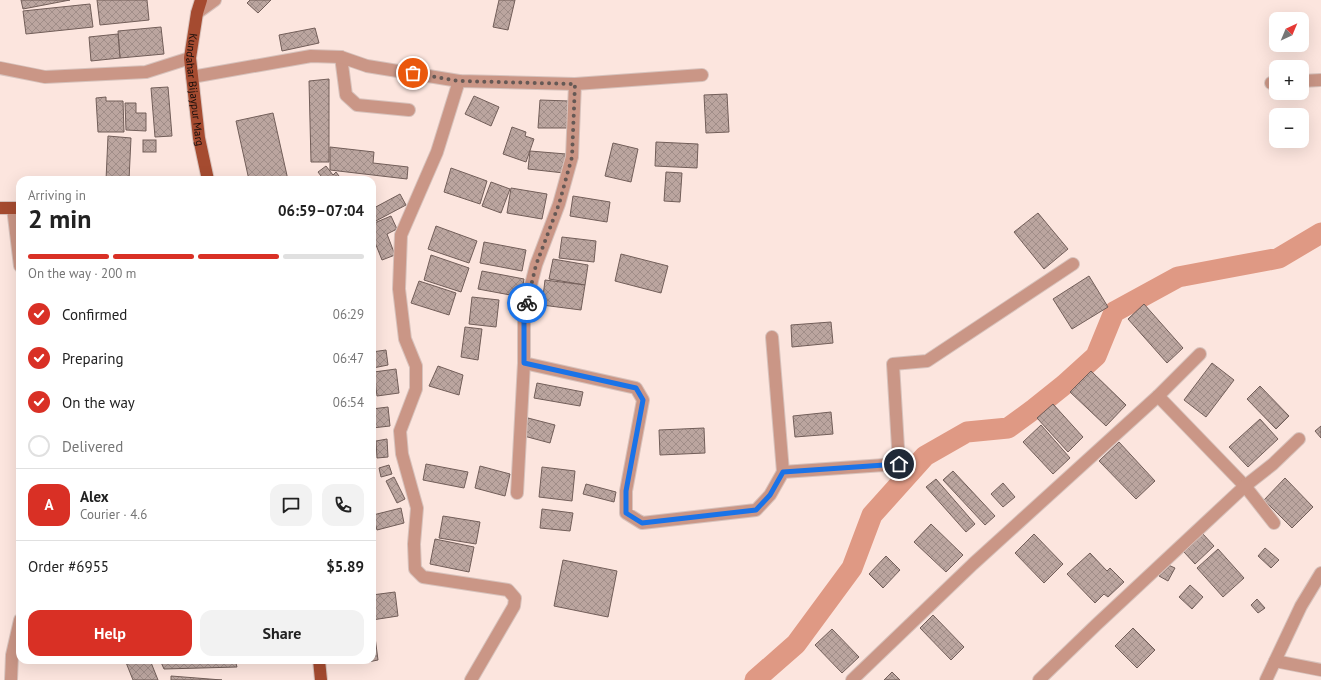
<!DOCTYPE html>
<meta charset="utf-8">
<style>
:root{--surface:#fff;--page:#f2f2f2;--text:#222;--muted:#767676;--line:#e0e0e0;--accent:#d93025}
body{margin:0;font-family:"PT Sans",sans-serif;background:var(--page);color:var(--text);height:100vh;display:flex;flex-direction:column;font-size:15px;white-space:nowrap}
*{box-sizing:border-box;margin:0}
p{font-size:13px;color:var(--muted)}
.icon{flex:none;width:22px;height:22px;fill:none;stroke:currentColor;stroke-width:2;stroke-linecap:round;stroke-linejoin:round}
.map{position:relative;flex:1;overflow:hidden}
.panel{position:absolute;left:16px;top:176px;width:360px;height:488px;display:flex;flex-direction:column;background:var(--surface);border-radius:12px;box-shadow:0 4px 16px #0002}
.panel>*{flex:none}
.needle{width:26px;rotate:44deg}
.tools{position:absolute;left:1269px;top:12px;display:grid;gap:8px}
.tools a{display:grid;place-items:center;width:40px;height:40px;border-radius:8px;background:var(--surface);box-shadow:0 4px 16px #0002;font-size:20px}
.pin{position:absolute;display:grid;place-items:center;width:34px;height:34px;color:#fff;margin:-17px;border:2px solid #fff;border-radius:50%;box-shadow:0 1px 4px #0007}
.courier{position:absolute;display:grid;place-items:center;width:40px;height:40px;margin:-20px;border:3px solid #1a73e8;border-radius:50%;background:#fff;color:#222;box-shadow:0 1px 5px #0007}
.overview em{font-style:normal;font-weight:700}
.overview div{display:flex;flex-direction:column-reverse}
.overview{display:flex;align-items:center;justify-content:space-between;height:68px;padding:0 12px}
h1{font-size:26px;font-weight:700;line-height:30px}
.bar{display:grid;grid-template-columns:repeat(4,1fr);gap:6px 4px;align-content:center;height:48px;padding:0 12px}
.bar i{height:5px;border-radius:3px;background:var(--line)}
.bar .selected{background:var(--accent)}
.bar p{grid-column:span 4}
.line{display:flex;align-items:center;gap:10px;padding:0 12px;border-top:1px solid var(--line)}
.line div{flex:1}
.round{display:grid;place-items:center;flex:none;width:42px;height:42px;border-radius:12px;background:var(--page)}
ol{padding:0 12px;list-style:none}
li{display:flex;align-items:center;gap:12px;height:44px}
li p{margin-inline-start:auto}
li .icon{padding:4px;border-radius:50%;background:var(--accent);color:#fff;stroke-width:4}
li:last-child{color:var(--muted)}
li i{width:22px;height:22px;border:2px solid var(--line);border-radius:50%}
.primary-button{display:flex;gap:8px;margin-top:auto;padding:8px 12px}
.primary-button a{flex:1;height:46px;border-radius:12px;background:var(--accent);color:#fff;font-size:16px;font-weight:700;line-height:46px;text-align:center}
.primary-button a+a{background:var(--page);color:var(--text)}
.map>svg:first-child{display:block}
</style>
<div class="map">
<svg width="1321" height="680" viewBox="0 0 1321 680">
<defs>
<pattern id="building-cross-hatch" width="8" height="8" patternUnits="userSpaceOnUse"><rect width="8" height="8" fill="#bba59f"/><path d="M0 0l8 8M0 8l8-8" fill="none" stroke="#a08d88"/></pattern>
</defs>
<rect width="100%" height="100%" fill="#fce5de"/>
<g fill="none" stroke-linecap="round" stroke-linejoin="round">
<polyline stroke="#df9984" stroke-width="21" points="755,680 796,644 852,568 872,515 925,456 967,432 1008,428 1034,409 1064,385 1096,356 1114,312 1178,277 1279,258 1321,233"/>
</g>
<g fill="url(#building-cross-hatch)" stroke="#725e59">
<polygon points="21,0 70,0 23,9"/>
<polygon points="97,0 147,0 149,20 100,25"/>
<polygon points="250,0 271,0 258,13 247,3"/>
<polygon points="499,0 515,0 508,30 493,27"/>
<polygon points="90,4 93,27 26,34 23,11"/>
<polygon points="161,27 164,54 120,58 118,31"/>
<polygon points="315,28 319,43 282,51 279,35"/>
<polygon points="118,34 120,58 91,61 89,37"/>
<polygon points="329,79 329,162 311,162 309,81"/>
<polygon points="168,87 172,136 155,137 151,88"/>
<polygon points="727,94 729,132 706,133 704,95"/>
<polygon points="474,96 499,107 491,126 465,114"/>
<polygon points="106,97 106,101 123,101 124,132 98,132 96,98"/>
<polygon points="540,100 569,101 567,128 538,128"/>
<polygon points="125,103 136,103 136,113 146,113 146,131 126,130"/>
<polygon points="273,113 288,180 249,180 236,121"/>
<polygon points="512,127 526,132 525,136 534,139 526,162 503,154"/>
<polygon points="108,136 131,138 129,180 106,180"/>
<rect x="143" y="140" width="13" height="12"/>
<polygon points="656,142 698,144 697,168 655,166"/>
<polygon points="613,143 638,149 631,182 605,176"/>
<polygon points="330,147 374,152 373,163 408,167 407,179 330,170"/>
<polygon points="530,151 566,154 564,173 528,169"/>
<polygon points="326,166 333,175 336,172 342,180 324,180 318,172"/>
<polygon points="451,168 487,181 480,204 444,192"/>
<polygon points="666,172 682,173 680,202 664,201"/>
<polygon points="491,182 510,189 501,213 482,206"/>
<polygon points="511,188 547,194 542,219 507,213"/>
<polygon points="400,194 406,205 372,223 372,209"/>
<polygon points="573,196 610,202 607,222 570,216"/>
<polygon points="1038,213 1068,249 1044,269 1014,232"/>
<polygon points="391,216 397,229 387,234 395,255 382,260 372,235 372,224"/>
<polygon points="436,226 477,241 469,263 428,249"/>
<polygon points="562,237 596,241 594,262 559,258"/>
<polygon points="484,242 526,250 522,271 480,263"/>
<polygon points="621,254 668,266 661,293 615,281"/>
<polygon points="431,255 469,268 461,292 424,280"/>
<polygon points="553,259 588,265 585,285 549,279"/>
<polygon points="482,271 524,279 521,297 478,289"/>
<polygon points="1089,276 1108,307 1072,329 1053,299"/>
<polygon points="545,280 585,285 581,310 542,305"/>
<polygon points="419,281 456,293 449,315 411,303"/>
<polygon points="472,297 499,300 496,327 469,324"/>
<polygon points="372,304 375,335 372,336"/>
<polygon points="1144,304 1183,348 1167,363 1128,319"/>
<polygon points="831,322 833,343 792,347 791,325"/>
<polygon points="465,327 482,329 478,360 461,357"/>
<polygon points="386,350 388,365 373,368 372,352"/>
<polygon points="1212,363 1234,380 1206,417 1184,400"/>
<polygon points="438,366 463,375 459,395 429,386"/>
<polygon points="396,369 399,393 377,396 374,372"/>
<polygon points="1091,371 1126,405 1106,426 1070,392"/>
<polygon points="537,383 583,392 580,406 534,398"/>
<polygon points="1260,386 1289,416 1276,429 1247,399"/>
<polygon points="1053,404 1083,437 1068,452 1037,418"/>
<polygon points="388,407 390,426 372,428 372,409"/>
<polygon points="831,412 833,434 795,437 793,416"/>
<polygon points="528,418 555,425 550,443 524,436"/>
<polygon points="1260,419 1278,439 1248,467 1229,447"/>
<polygon points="1041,425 1070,458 1053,474 1023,442"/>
<polygon points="1321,426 1321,438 1315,431"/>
<polygon points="704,428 705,453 660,455 659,430"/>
<polygon points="387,439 388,457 377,458 376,441"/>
<polygon points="1119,442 1155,481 1136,499 1099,461"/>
<polygon points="372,458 375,475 372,475"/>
<polygon points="426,464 468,472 464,488 423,480"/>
<polygon points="389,465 392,474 381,477 379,468"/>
<polygon points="480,466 510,474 505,496 475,488"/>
<polygon points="542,467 575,471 572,501 539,497"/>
<polygon points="953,471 995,516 985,525 943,480"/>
<polygon points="394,477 405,499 397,503 386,481"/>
<polygon points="1285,478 1313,507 1292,528 1264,500"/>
<polygon points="936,479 975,524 966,532 926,487"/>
<polygon points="1003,483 1015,497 1003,507 991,494"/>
<polygon points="586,484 616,492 614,502 583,494"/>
<polygon points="401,508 404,523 377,530 373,515"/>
<polygon points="542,509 573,513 570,531 540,528"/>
<polygon points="443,516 480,522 476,544 439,538"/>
<polygon points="931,524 963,555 946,572 914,542"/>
<polygon points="1034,534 1063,564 1044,583 1015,553"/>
<polygon points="1203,534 1214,546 1195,564 1184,552"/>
<polygon points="435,539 474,547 469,572 430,564"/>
<polygon points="1265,548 1279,560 1271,568 1258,556"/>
<polygon points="1218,549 1244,578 1223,597 1197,568"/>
<polygon points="1090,553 1107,571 1110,568 1124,582 1108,597 1104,594 1095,603 1067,574"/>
<polygon points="886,556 900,570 883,588 869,574"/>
<polygon points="563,560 617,571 608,617 554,606"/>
<polygon points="1166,564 1175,568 1168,581 1159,576"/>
<polygon points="1190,585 1203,597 1192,609 1179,597"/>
<polygon points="395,592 398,616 372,620 372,595"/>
<polygon points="1257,599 1265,608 1258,613 1251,605"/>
<polygon points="933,615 964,647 951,660 920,628"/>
<polygon points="1133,628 1155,650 1137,668 1115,646"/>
<polygon points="832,629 859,657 842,673 815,645"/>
<polygon points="372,637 375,637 378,660 363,663 362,660 372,660"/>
<polygon points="125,660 150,660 158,680 133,680"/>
<polygon points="160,660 235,660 237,667 164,669"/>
<polygon points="892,672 900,680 884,680"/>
<polygon points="171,676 222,680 171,680"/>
</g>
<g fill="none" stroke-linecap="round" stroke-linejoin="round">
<g stroke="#d7c2bc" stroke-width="14">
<g id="minor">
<polyline points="197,13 215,0"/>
<polyline points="341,57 346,95 357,105 409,110"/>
<polyline points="0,68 45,77 146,72 190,58"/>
<polyline points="702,75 575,84 572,157 559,204 536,265 524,312 524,363 636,388 643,400 626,491 626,513 642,523 756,510 770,495 783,472 899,464 893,364 927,361 1073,264"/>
<polyline points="192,77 311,56 341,57 367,66 459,81 575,84"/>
<polyline points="459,81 437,152 401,235 399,289 405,339 416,366 416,389 400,431 402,454 417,508 414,544 415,569 423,577 508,590 515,598 514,606 471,680"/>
<polyline points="1302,81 1321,80"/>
<polyline points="1271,83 1276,83"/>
<polyline points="13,208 20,266"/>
<polyline points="772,337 783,472"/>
<polyline points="1158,396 1245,486 1274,523"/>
<polyline points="517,493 524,363"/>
<polyline points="1275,661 1321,670"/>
<polyline points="11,680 12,655 20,620"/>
<polyline points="852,680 973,564 1158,396 1200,354"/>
<polyline points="1039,680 1096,625 1245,486 1273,464 1299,439"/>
<polyline points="1266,680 1301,606 1321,573"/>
</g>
</g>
<g stroke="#d7c2bc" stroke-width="14">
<g id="major">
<path id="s1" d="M201,0L197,13L190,58L199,138L208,180"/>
<polyline points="0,208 20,208"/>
<polyline points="319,660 321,680"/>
</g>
</g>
<use href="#minor" stroke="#ca9686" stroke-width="12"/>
<use href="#major" stroke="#a54b30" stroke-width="12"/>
</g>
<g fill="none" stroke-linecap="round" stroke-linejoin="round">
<polyline stroke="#665955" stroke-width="4" stroke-dasharray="0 7.2" points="413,73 459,81 575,84 572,157 559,204 536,265 527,303"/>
<polyline stroke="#1a73e8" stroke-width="5" points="527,303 524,312 524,363 636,388 643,400 626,491 626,513 642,523 756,510 770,495 783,472 899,464"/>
</g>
<g text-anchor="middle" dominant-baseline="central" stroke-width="4" stroke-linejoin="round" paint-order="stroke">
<g font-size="11" fill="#150d0b" stroke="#fff">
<text stroke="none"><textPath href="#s1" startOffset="91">Kundahar Bijaypur Marg</textPath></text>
</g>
</g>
</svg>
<div class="tools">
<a><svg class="needle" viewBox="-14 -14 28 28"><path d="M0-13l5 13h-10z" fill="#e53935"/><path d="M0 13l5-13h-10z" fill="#767676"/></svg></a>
<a>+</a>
<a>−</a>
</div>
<div class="pin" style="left:413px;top:73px;background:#ea580c"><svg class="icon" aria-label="bag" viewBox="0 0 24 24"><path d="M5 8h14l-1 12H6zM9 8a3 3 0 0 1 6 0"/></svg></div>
<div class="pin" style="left:899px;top:464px;background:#1f2937"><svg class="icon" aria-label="home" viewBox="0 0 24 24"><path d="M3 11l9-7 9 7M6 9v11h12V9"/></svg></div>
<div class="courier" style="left:527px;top:303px"><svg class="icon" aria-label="bike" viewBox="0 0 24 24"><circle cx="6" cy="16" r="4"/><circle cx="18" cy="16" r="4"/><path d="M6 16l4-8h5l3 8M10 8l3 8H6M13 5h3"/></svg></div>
<section class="panel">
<div class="overview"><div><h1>2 min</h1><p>Arriving in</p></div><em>06:59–07:04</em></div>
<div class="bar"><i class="selected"></i><i class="selected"></i><i class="selected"></i><i></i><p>On the way · 200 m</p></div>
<ol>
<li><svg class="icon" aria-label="check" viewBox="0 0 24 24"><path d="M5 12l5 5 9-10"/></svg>Confirmed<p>06:29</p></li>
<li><svg class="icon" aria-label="check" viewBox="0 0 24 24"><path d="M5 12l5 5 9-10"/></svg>Preparing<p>06:47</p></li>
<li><svg class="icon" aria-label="check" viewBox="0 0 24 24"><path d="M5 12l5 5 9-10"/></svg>On the way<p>06:54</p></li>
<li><i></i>Delivered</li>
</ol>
<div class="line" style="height:72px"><b class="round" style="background:var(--accent);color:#fff">A</b><div><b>Alex</b><p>Courier · 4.6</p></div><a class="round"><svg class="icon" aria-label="chat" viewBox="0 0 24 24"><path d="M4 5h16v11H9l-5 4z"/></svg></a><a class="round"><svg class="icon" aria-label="phone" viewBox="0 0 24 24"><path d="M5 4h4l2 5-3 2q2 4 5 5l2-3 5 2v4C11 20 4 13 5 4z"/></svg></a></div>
<div class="line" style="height:52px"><div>Order #6955</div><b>$5.89</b></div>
<div class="primary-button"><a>Help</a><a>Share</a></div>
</section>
</div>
